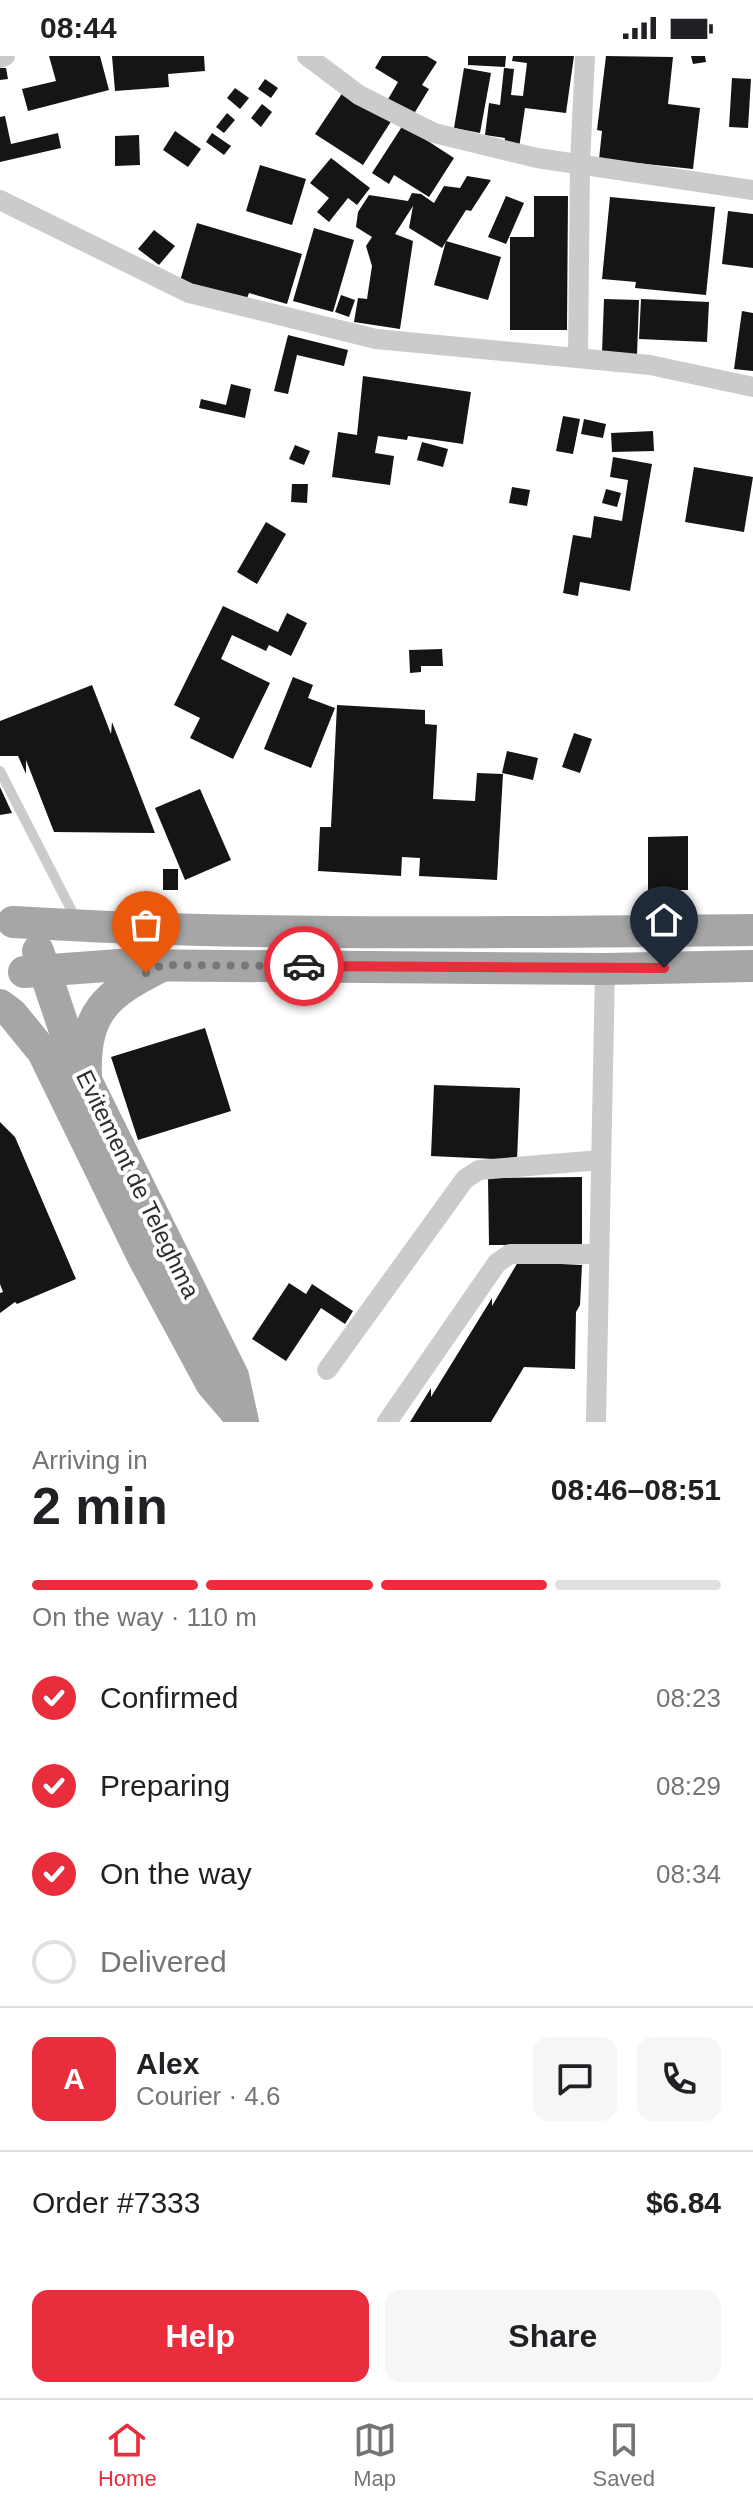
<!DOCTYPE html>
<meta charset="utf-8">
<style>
:root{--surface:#fff;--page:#f6f6f6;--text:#202124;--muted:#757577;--line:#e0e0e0;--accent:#e92d3c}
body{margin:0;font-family:Arial,sans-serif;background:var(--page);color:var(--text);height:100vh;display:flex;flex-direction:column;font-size:30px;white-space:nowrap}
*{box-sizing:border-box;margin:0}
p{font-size:26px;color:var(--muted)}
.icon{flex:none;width:44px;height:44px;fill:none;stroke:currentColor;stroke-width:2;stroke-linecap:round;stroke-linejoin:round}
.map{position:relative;height:1366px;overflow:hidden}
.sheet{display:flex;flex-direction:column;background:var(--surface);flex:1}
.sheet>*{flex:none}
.pin{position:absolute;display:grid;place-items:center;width:68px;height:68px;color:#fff;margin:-82px -34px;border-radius:50% 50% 50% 0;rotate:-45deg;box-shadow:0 0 8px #0007}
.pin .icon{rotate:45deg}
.courier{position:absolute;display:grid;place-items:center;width:80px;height:80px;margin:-40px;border:6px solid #e92d3c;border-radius:50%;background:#fff;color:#222;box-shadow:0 2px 10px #0007}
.overview em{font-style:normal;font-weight:600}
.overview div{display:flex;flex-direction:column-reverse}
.overview{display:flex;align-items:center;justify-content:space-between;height:136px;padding:0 32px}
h1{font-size:52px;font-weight:600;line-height:60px}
.bar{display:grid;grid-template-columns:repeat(4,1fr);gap:12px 8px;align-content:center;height:96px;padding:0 32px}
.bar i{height:10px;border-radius:6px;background:var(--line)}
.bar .selected{background:var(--accent)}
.bar p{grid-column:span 4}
.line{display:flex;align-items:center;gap:20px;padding:0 32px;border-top:2px solid var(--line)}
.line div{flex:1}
.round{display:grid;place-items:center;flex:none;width:84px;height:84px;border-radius:16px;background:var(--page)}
ol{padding:0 32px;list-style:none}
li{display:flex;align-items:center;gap:24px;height:88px}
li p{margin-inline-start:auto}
li .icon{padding:8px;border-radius:50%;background:var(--accent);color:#fff;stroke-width:4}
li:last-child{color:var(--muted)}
li i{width:44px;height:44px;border:4px solid var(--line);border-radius:50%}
.primary-button{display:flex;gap:16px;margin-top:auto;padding:16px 32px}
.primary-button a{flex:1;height:92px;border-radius:16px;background:var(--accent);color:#fff;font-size:32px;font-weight:600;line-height:92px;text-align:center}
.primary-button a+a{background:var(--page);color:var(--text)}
.status{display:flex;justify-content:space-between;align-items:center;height:56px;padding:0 40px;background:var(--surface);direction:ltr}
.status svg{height:22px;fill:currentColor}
.tabs{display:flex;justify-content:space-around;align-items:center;height:112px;border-top:2px solid var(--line);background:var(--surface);font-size:22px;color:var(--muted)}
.tabs a{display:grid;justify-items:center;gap:4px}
.tabs .selected{color:var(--accent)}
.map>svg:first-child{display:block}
</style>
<div class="status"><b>08:44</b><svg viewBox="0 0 49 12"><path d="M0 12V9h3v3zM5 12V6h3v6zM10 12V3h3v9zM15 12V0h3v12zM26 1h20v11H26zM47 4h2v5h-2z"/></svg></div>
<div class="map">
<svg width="753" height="1366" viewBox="0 0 753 1366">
<rect width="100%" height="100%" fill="#fff"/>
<g fill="#151515">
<polygon points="49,0 100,0 109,34 28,55 22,33 56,25"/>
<polygon points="112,0 204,0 205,15 168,18 169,31 115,35"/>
<polygon points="382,0 427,0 437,6 422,29 429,33 412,61 387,45 398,26 375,12"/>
<polygon points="468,0 506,0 505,11 468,9"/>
<polygon points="513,0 574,0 566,57 525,52 519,92 504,90 505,82 485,79 489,47 500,49 504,12 514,13 511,39 523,40 527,7 512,5"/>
<polygon points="606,0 673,1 668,48 700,52 693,113 599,103 602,75 597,74"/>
<polygon points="691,0 705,0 706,6 693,8"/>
<polygon points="0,12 6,12 8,23 0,24"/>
<polygon points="464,12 491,17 480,77 454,72"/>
<polygon points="732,22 751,23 748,72 729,71"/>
<polygon points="265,23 278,32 271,42 258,33"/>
<polygon points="235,32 249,42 240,53 227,42"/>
<polygon points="345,33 392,64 363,109 315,78"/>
<polygon points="262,48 272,56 261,71 251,62"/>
<polygon points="227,57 235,64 224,77 216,71"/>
<polygon points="5,60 11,88 58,77 61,92 0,106 0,61"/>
<polygon points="403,69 454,102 429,141 394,119 389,128 372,117"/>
<polygon points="175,75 201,93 188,111 163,94"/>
<polygon points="212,77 231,90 224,99 206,86"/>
<polygon points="139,79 140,109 115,110 115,80"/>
<polygon points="331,102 370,132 357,149 348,142 329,166 317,156 329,142 310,127"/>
<polygon points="260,109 306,123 292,169 246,155"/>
<polygon points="467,120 491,124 471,155 466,154 442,192 409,172 413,150 395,178 413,185 400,273 354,266 358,242 367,243 372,210 366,190 372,181 356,171 358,156 369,139 408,145 412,137 421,138 434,147 444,130 460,132"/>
<polygon points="506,140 524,147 506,188 488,181"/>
<polygon points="534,140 568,140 567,274 510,274 510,181 534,181"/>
<polygon points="610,141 715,151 706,239 635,232 636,226 602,223"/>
<polygon points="728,155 753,158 753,212 722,208"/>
<polygon points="197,167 302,198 287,248 249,237 246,245 180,225"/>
<polygon points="314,172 354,184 333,256 293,245"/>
<polygon points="154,174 175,190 159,209 138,193"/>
<polygon points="446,185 501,201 488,244 434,229"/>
<polygon points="341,239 355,244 349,261 335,256"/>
<polygon points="604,243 639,244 637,299 602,297"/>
<polygon points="641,243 709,246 707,286 639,283"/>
<polygon points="742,255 753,257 753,315 734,313"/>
<polygon points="288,279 348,294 344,310 297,299 288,338 274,335"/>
<polygon points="363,320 471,336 463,388 408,380 407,384 378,380 375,397 394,400 390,429 332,421 338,376 357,379"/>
<polygon points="231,328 251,333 245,362 199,352 201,343 226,349"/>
<polygon points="563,360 580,363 573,398 556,395"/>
<polygon points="584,363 606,368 603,382 581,378"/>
<polygon points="653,375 654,395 612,396 611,377"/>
<polygon points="422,386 448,393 443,411 417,404"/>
<polygon points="295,389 310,395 304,409 289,403"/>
<polygon points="613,401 652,408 630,535 580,526 578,540 563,537 573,479 591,482 594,460 622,465 628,424 610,421"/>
<polygon points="694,411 753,421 744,476 685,466"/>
<polygon points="292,428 308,428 307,447 291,446"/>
<polygon points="512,431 530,434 527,450 509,447"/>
<polygon points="606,433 621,437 617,451 602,447"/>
<polygon points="266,466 286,478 257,528 237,516"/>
<polygon points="223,550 278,576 287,557 307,567 291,600 269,589 266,595 232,579 221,603 270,627 233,703 190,682 200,662 174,649"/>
<polygon points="442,593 443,610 421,610 421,616 410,617 409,594"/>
<polygon points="293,621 313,629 308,642 335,652 311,712 264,693"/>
<polygon points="92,629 111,678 112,666 155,777 54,776 26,704 26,718 18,700 0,700 0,665"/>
<polygon points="337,649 425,654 425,668 437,669 433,743 475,745 477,717 503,718 497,824 419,820 420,802 402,801 401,820 318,815 320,771 331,771"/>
<polygon points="574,677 592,683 580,717 562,711"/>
<polygon points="507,695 538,702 533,724 502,717"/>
<polygon points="0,731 12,757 0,759"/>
<polygon points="200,733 231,804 185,824 155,752"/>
<polygon points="688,780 688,834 648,834 648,781"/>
<rect x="163" y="813" width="15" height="21"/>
<polygon points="205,972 231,1055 138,1084 111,1001"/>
<polygon points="434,1029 520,1032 517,1104 431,1100"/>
<polygon points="0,1066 15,1081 76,1223 17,1248 15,1246 0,1257 0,1237 3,1236 0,1228"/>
<polygon points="582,1121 582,1189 489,1189 488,1122"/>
<polygon points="518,1206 582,1209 580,1249 576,1256 575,1313 524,1311 491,1366 410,1366 431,1332 431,1341 492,1242 492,1250"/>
<polygon points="289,1227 306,1238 312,1228 353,1255 345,1268 321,1252 286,1305 252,1283"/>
</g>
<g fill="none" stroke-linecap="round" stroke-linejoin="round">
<polyline stroke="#cbcbcb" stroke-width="10" points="0,715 77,865"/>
<g stroke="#cbcbcb" stroke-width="20">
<polyline points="307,0 359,39 434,77 537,102 753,134"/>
<polyline points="0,2 5,0"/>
<polyline points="0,144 189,237 376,283 650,309 753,331"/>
<polyline points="578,302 580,108 585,0"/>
<polyline points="327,1314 465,1123 479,1114 601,1104"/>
<polyline points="387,1366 497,1207 510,1198 599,1198"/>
<polyline points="596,1366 605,913"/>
</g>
<g stroke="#a6a6a6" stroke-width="32">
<path d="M13,866C259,881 506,876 753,874"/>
<polyline points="38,895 68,984 86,1024 233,1320 243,1366"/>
<polyline points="24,916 119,909 605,913 753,910"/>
<polyline points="0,949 12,958 43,996 143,1201 211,1327 240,1361"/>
<path d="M86,1021C83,957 106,938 160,911"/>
</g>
</g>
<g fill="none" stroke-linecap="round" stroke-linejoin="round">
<polyline stroke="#777" stroke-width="8" stroke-dasharray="0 14.4" points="146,917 163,909 304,910"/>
<polyline stroke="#e92d3c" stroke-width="10" points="304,910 664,912"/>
</g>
<g text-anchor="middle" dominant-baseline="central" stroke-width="8" stroke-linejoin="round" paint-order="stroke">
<g font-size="24" fill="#2e2e2e" stroke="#fff">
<text transform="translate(138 1128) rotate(64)">Evitement de Teleghma</text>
</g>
</g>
</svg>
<div class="pin" style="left:146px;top:917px;background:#ea580c"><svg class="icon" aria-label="bag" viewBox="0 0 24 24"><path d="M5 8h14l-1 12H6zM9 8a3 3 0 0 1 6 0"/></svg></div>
<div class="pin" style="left:664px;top:912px;background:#1f2937"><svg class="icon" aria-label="home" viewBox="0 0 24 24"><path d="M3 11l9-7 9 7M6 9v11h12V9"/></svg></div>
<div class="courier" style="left:304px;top:910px"><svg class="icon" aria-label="car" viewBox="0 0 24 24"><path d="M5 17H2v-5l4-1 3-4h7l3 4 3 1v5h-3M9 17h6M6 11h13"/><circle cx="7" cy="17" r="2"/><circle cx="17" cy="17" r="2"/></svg></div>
</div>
<section class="sheet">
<div class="overview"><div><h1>2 min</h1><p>Arriving in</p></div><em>08:46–08:51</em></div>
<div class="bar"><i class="selected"></i><i class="selected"></i><i class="selected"></i><i></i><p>On the way · 110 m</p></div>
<ol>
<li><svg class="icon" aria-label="check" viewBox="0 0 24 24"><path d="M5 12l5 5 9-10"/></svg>Confirmed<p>08:23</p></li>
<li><svg class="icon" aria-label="check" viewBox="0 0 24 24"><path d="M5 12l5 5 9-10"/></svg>Preparing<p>08:29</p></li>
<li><svg class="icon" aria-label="check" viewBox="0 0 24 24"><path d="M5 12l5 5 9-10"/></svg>On the way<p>08:34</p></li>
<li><i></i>Delivered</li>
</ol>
<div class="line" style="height:144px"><b class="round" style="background:var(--accent);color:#fff">A</b><div><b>Alex</b><p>Courier · 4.6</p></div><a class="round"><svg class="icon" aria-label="chat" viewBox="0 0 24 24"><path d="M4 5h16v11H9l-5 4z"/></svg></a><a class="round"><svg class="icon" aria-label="phone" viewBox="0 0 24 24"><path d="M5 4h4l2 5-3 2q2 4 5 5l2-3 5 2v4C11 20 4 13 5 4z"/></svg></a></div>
<div class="line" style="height:104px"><div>Order #7333</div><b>$6.84</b></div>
<div class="primary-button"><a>Help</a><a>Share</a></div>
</section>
<nav class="tabs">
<a class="selected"><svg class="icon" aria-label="home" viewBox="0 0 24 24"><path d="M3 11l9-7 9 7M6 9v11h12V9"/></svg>Home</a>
<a><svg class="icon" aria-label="map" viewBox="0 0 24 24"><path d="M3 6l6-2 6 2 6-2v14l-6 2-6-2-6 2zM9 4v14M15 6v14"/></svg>Map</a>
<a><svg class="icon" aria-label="saved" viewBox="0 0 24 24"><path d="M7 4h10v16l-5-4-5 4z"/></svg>Saved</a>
</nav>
